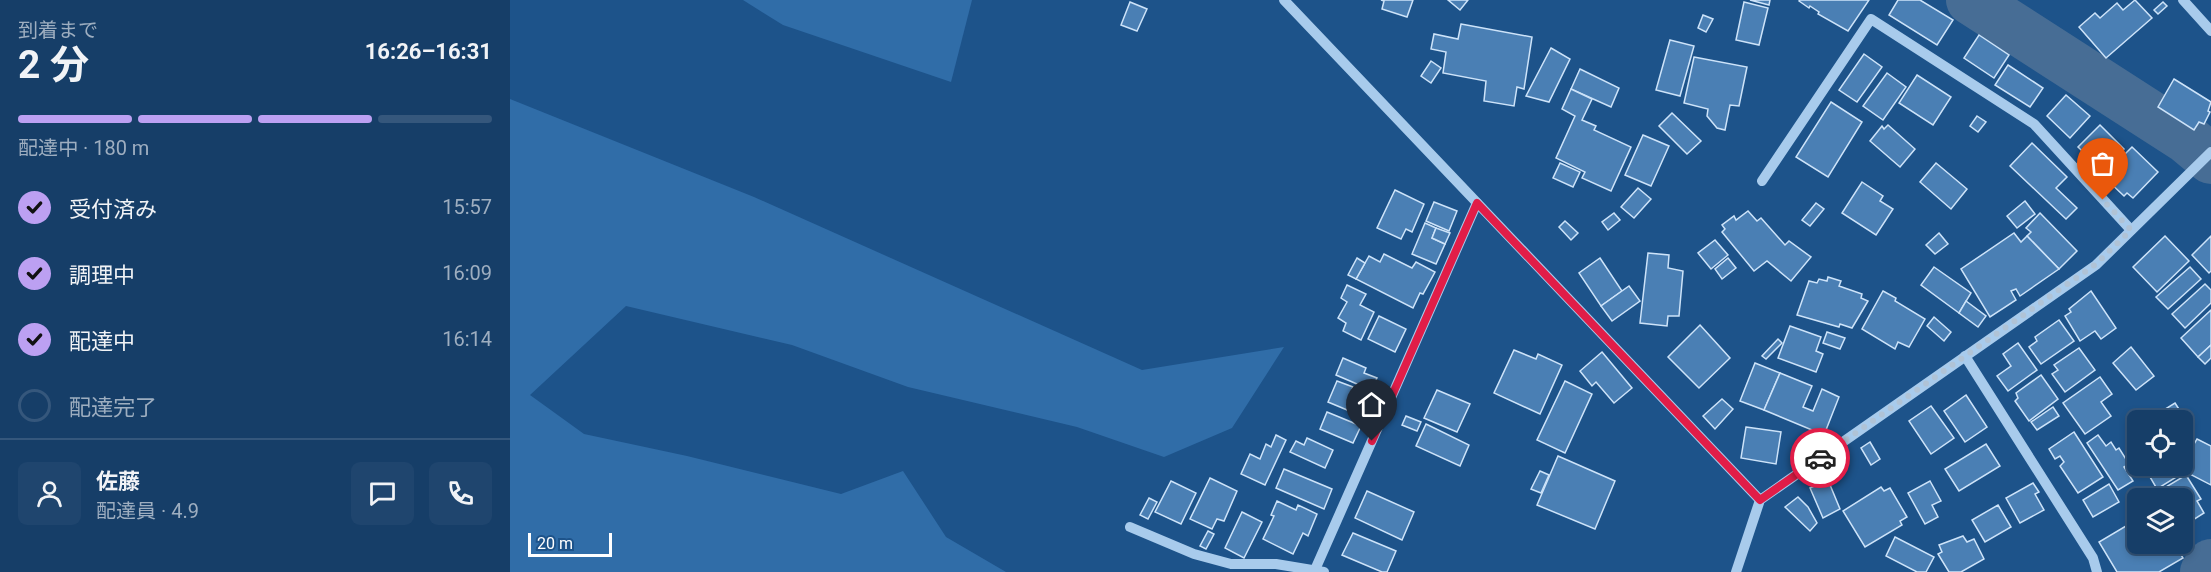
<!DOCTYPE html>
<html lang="ja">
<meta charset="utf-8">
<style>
:root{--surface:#163e68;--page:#1f456e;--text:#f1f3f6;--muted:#9eaec0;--line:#35577c;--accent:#bca0f2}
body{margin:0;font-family:Roboto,"Noto Sans JP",sans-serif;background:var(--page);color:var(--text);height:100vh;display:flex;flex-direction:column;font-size:22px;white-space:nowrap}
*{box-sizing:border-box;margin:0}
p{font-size:20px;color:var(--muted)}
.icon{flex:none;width:33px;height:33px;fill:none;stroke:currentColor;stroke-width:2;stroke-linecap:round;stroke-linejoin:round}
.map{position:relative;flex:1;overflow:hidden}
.panel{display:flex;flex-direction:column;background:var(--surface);width:510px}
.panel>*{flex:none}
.tools{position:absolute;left:1617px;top:410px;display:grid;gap:12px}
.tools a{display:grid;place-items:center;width:66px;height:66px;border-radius:9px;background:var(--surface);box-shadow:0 3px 9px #0003,0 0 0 2px var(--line);font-size:30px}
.scale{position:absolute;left:18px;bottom:15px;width:84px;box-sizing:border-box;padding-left:6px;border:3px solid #fff;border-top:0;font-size:16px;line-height:21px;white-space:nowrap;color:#fff;-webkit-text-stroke:4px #1d538a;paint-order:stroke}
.pin{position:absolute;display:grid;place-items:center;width:51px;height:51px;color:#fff;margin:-62px -26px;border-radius:50% 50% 50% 0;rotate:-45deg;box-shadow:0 0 6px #0007}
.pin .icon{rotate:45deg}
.courier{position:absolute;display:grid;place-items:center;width:60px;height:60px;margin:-30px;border:4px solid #e11d48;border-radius:50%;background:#fff;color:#222;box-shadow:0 2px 8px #0007}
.headline em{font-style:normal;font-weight:700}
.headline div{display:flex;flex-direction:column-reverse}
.headline{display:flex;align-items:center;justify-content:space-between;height:102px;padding:0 18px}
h1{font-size:39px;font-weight:700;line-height:45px}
.bar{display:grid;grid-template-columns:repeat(4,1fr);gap:9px 6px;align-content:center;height:72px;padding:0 18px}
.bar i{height:8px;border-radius:4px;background:var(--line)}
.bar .active{background:var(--accent)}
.bar p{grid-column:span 4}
.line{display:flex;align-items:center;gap:15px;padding:0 18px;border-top:2px solid var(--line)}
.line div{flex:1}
.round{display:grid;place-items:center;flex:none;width:63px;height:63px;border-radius:9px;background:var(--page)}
ol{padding:0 18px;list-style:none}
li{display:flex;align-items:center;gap:18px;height:66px}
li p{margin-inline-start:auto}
li .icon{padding:6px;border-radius:50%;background:var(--accent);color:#111;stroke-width:4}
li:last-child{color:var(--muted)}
li i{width:33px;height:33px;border:3px solid var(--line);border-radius:50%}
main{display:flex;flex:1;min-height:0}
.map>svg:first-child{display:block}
</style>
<main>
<section class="panel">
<div class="headline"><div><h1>2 分</h1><p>到着まで</p></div><em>16:26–16:31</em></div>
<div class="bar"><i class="active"></i><i class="active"></i><i class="active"></i><i></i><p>配達中 · 180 m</p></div>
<ol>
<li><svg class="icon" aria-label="check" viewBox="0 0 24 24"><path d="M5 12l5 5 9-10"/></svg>受付済み<p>15:57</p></li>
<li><svg class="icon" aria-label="check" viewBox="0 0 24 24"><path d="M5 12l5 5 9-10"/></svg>調理中<p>16:09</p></li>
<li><svg class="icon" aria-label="check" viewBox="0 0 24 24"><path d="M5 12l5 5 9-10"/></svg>配達中<p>16:14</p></li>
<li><i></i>配達完了</li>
</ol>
<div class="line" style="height:108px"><a class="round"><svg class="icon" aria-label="person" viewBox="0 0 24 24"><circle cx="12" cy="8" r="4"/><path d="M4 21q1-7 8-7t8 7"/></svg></a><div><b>佐藤</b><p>配達員 · 4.9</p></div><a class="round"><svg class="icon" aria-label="chat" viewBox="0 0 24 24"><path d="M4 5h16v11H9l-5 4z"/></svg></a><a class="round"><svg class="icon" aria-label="phone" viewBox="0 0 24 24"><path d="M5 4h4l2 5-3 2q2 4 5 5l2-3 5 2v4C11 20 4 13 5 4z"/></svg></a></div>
</section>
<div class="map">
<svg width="1701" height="572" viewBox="0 0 1701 572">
<rect width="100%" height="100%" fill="#1d538a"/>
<g fill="#306da8">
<polygon points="233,0 462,0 441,82 273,25"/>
<polygon points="0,99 244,197 632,370 774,347 722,428 654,457 567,427 398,387 282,345 116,306 20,395 74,434 177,456 331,494 393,471 436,537 496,572 0,572"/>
</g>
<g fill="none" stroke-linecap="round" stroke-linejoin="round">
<g stroke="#476d95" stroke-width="50">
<polyline points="1461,0 1677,139 1701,159"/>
<polyline points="1695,572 1701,564"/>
</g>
</g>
<g fill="#4a7fb4" stroke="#cde3f9" stroke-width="1.5">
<polygon points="871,0 903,0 897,17 872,9 874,1"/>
<polygon points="938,0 958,0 950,10"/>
<polygon points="1240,0 1260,0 1259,5"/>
<polygon points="1290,0 1359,0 1338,31 1308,14 1309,12 1300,6 1299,8 1289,1"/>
<polygon points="1388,0 1410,0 1443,20 1427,45 1379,15"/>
<polygon points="1625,0 1642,18 1596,58 1569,27 1585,13 1590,18 1607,3 1613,10"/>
<polygon points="620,2 637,9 627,31 611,25"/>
<polygon points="1234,2 1258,8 1249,45 1226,40"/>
<polygon points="1653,2 1657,6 1648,14 1644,10"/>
<polygon points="1193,15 1203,19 1196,32 1188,28"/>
<polygon points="951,24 1022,37 1014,89 1007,87 1004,106 974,101 976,81 933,73 936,52 921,49 924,34 948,39"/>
<polygon points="1469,35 1499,55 1484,78 1454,58"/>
<polygon points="1160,40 1184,46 1170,96 1146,90"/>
<polygon points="1041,48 1060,59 1039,102 1016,96"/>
<polygon points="1354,54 1372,67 1347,102 1329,90"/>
<polygon points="1184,57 1237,67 1229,106 1220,105 1215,130 1207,128 1197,116 1198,109 1174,103"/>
<polygon points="921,61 931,68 921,83 911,76"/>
<polygon points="1498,65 1533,88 1520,107 1485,85"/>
<polygon points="1070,69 1109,88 1101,107 1061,89"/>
<polygon points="1377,73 1396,87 1373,120 1353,106"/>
<polygon points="1407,75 1441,97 1423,125 1389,103"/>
<polygon points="1664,79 1701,102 1698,111 1700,112 1694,124 1689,122 1684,130 1648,107"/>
<polygon points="1061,89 1082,99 1072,120 1086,126 1084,130 1121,147 1101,191 1072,178 1075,172 1046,158 1065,116 1052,109"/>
<polygon points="1556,95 1580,116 1560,138 1537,116"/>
<polygon points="1321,102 1352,122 1318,177 1286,157"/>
<polygon points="1162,113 1191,141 1177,154 1149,126"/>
<polygon points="1467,116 1476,122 1468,132 1460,126"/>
<polygon points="1378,125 1405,149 1390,167 1360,141 1372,126 1374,129"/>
<polygon points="1590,125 1614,149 1592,170 1568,147"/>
<polygon points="1133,135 1159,146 1141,186 1115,175"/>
<polygon points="1522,143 1557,177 1546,188 1567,208 1556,219 1500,166"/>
<polygon points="1622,147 1648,172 1623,198 1617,193 1614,196 1593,176"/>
<polygon points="1050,163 1070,172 1063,187 1043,178"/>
<polygon points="1426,163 1457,189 1441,209 1410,182"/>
<polygon points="1352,182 1373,196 1370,201 1383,209 1366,235 1332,213"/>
<polygon points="1128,188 1141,199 1124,218 1111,207"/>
<polygon points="885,190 914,204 902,232 896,229 891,239 867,228"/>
<polygon points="1515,201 1525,214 1507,228 1497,216"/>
<polygon points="924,202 947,211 939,231 916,221"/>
<polygon points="1306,203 1314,209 1300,226 1292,220"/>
<polygon points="1238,211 1247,221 1251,218 1275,245 1279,241 1301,257 1281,281 1257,261 1244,271 1212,232 1215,229 1212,225 1224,216 1226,220"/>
<polygon points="1104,213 1110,220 1098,230 1092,222"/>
<polygon points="1530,213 1567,251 1549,269 1517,236 1521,232 1516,228"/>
<polygon points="1055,221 1068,233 1061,240 1049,227"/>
<polygon points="915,223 926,228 922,238 935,244 926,264 902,254"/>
<polygon points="926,228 940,233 935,244 922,238"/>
<polygon points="1429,233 1438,244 1425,254 1416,245"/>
<polygon points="1504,233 1511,242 1517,236 1549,269 1510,296 1506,289 1501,291 1506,300 1480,317 1451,269"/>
<polygon points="1655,236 1679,261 1647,292 1623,267"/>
<polygon points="1701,236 1701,271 1699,273 1682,255"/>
<polygon points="1205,240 1218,255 1201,269 1188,253"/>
<polygon points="1138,253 1159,255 1158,268 1173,271 1169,316 1158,316 1157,326 1130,323"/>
<polygon points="874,254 902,268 906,262 925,272 913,294 910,293 903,308 846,279 859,256 870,262"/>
<polygon points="847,258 855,263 846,279 838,275"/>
<polygon points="1090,258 1112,291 1091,306 1069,273"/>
<polygon points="1218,258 1226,268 1212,279 1205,269"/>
<polygon points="1424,267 1461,293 1449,313 1411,285"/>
<polygon points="1680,267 1691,279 1658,309 1646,297"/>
<polygon points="1318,277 1331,281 1329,286 1352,294 1351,298 1358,301 1342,328 1330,324 1329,327 1287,315 1299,281 1307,283 1309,279 1317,281"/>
<polygon points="1695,284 1701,290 1701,303 1675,328 1662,314"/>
<polygon points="837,285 856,294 850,305 864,312 851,340 833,331 836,323 828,318 837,302 831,298"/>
<polygon points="1119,286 1130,301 1102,321 1091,306"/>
<polygon points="1373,291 1386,298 1385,301 1415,319 1399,347 1388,342 1385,349 1352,329"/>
<polygon points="1581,291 1606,328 1591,339 1585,331 1570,341 1555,316 1561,312 1559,309"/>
<polygon points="1456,301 1476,316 1468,327 1449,313"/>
<polygon points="1701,310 1701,345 1688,357 1671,338"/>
<polygon points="869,316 896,329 885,352 858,339"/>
<polygon points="1424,317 1441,332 1434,341 1417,326"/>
<polygon points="1549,320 1564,341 1531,364 1519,347 1527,341 1525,337"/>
<polygon points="1190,325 1220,358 1189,388 1158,357"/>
<polygon points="1280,326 1311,337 1306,351 1313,354 1306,372 1268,358"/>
<polygon points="1317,332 1335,338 1330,349 1313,343"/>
<polygon points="1268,339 1272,343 1256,359 1252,356"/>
<polygon points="1508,343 1527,370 1498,391 1487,376 1501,366 1493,354"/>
<polygon points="1701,345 1701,358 1695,364 1688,357"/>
<polygon points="1621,347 1644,376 1626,390 1603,363"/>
<polygon points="1569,348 1585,370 1555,392 1542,374 1548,370 1544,365"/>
<polygon points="1004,350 1026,359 1028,354 1052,365 1030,414 984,393"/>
<polygon points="1092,352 1122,388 1104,403 1086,382 1082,386 1070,371"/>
<polygon points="833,358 856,368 854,373 867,378 861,390 826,375"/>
<polygon points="1245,363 1270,373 1254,410 1230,401"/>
<polygon points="1270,373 1302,386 1293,407 1303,411 1312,389 1329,397 1314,435 1254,410"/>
<polygon points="1531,375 1548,399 1519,421 1505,401 1508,398 1506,393"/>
<polygon points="1590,377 1602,394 1591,402 1601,416 1575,434 1553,403"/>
<polygon points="827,381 843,387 840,394 860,403 854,417 818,402"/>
<polygon points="1055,381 1082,394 1055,453 1027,440"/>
<polygon points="927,390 960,404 947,432 914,418"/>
<polygon points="1456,395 1477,427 1455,442 1434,411"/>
<polygon points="1212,399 1223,409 1205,429 1193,416"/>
<polygon points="1665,403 1683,431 1672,438 1672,420 1639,419"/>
<polygon points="1421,406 1444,438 1421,454 1399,421"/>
<polygon points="1543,407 1549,416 1527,430 1521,422"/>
<polygon points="817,412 851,426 843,443 810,429"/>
<polygon points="896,416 911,422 907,431 892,425"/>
<polygon points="916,424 959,445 950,466 906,446"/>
<polygon points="1236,427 1271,432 1266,464 1231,458"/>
<polygon points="1564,432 1593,477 1568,493 1550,466 1554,462 1550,456 1545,459 1539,449"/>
<polygon points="766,435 776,440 755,485 731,474 740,454 750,459 756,444 761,447"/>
<polygon points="1588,435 1596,446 1601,442 1606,450 1609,448 1619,464 1614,467 1623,481 1608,490 1577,443"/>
<polygon points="797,438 823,450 815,468 780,452 786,441 794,445"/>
<polygon points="1628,438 1628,456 1619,443"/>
<polygon points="1687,439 1701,446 1701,485 1670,469"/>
<polygon points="1360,442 1370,459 1361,465 1351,448"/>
<polygon points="1476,444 1490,466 1449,491 1435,469"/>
<polygon points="1048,456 1105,481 1085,529 1027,505"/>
<polygon points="1633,465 1661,465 1668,476 1647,489"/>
<polygon points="774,469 822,489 814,509 766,488"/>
<polygon points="1030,471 1039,475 1031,493 1021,489"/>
<polygon points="1676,475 1691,499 1687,501 1694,513 1672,527 1672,498 1646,498 1644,494"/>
<polygon points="700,478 727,491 714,521 707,519 702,529 680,519"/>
<polygon points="1318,480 1330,509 1313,518 1300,488"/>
<polygon points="661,481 686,493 671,524 645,512"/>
<polygon points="1420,481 1431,501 1422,505 1428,517 1415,524 1398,493"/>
<polygon points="1523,483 1529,492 1525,494 1534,510 1510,523 1496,498"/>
<polygon points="1599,484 1609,502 1583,517 1573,500"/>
<polygon points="1371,487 1374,491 1380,488 1397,517 1390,521 1392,525 1355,547 1333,511"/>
<polygon points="857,491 904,512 892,540 845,518"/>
<polygon points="1288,497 1298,507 1307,523 1300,531 1275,507"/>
<polygon points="639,498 647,502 638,519 630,515"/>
<polygon points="767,501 786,510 788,505 807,514 798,536 793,533 783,554 753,539 764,516 761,515"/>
<polygon points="1488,505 1501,527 1475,542 1462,520"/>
<polygon points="732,512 752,522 734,558 715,548"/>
<polygon points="1621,523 1628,532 1628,543 1664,543 1673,558 1649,572 1607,572 1589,542"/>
<polygon points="698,531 704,534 696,549 690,546"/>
<polygon points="843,533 886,551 877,572 872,572 832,555"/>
<polygon points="1453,536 1457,542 1464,539 1474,559 1451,572 1439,572 1428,554 1432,552 1429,545"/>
<polygon points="1385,537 1424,557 1416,572 1407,572 1376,556"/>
</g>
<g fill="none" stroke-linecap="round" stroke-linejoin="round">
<g stroke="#a8cbec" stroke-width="10">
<polyline points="774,0 1250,500"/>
<polyline points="1673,0 1701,31"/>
<polyline points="1252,181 1361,19 1524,124 1621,230"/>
<polyline points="1455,356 1583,558 1587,572"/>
<polyline points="620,527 684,554 721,564 766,564 814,572"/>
<polyline points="804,572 967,203"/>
<polyline points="1226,572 1250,500 1586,265 1701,152"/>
</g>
</g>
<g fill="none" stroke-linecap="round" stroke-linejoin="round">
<polyline stroke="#b0c3d6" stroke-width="6" stroke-dasharray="0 10.8" points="1310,458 1586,264 1621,230 1593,200"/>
<polyline stroke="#e11d48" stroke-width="8" points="862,441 967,203 1250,500 1310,458"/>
</g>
</svg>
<div class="tools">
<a><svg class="icon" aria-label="locate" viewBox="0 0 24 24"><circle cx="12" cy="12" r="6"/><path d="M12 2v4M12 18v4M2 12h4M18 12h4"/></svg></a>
<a><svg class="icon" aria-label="layers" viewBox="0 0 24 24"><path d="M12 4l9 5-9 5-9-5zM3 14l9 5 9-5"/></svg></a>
</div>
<div class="scale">20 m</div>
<div class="pin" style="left:1593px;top:200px;background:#ea580c"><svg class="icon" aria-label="bag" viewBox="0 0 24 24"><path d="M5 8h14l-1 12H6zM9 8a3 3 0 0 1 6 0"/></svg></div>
<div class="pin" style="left:862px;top:441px;background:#1f2937"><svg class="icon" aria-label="home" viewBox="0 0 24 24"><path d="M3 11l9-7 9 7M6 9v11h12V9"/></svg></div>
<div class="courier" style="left:1310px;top:458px"><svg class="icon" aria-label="car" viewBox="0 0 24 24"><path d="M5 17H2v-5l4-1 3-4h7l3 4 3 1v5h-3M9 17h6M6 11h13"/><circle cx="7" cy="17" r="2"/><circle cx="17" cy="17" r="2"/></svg></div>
</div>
</main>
